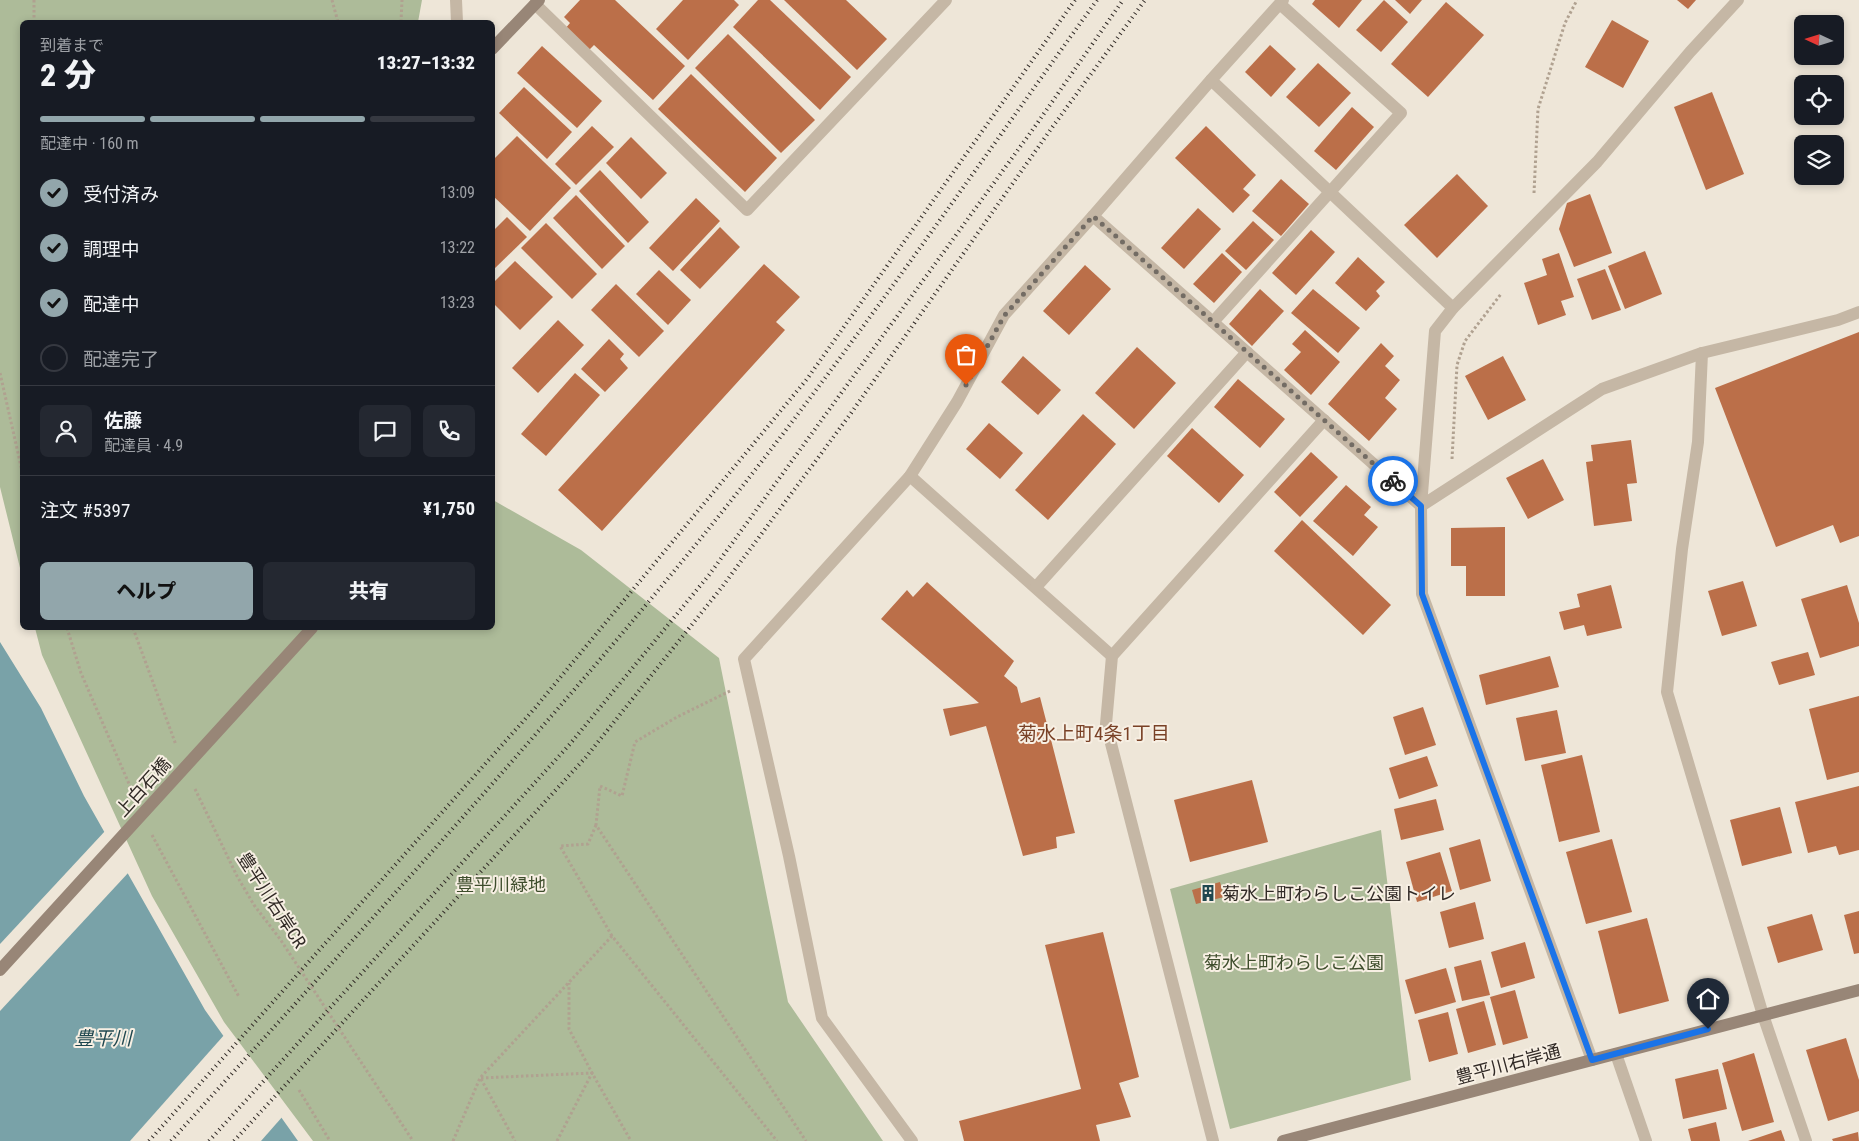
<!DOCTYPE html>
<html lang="ja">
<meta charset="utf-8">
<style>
:root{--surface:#171b24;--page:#242831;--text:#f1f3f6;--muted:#9ea1a6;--line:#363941;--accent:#92a6ab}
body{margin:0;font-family:"Roboto Condensed","Noto Sans JP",sans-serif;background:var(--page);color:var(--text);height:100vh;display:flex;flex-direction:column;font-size:19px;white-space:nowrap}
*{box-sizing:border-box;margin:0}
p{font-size:16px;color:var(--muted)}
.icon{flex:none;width:28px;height:28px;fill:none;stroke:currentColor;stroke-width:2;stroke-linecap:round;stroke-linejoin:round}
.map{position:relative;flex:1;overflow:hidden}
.panel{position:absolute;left:20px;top:20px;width:475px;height:610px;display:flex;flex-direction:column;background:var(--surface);border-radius:8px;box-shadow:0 2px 8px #0003}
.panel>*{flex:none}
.needle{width:32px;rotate:274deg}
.tools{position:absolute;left:1794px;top:15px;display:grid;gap:10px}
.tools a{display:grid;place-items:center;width:50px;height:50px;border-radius:8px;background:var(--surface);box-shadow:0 2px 8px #0003;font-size:25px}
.pin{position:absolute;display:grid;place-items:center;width:42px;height:42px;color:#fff;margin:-51px -21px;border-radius:50% 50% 50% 0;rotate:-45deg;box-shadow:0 0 5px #0007}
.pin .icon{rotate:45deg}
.courier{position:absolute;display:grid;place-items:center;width:50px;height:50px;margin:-25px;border:4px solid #1a73e8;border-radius:50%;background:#fff;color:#222;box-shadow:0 1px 6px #0007}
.overview em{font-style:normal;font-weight:800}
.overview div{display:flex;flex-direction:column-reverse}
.overview{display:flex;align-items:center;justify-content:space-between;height:85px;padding:0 20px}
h1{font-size:32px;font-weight:800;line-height:38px}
.bar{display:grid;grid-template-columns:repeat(4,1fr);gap:8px 5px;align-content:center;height:60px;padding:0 20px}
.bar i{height:6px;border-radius:4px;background:var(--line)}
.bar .on{background:var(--accent)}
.bar p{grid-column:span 4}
.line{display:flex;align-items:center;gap:12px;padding:0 20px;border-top:1px solid var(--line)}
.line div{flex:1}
.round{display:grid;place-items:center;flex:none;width:52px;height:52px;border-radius:8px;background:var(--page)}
ol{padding:0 20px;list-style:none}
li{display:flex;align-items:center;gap:15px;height:55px}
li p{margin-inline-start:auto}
li .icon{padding:5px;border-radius:50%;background:var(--accent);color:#111;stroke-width:4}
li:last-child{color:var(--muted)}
li i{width:28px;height:28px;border:2px solid var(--line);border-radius:50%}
.cta{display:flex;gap:10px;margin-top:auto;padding:10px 20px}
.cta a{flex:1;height:58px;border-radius:8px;background:var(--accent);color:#111;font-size:20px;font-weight:800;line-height:58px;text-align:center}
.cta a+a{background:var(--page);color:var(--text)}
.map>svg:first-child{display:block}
</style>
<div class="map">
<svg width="1859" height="1141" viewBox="0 0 1859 1141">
<rect width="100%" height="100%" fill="#eee6d8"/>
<g fill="#adbb99">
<polygon points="0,0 422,0 418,22 22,22 22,576 0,487"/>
<polygon points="493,500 581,550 719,658 788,1002 883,1141 313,1141 224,1022 152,896 42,655 35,628 492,628"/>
<polygon points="1381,830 1411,1080 1230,1129 1170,889"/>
</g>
<polygon fill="#79a2a8" points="0,642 41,708 84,796 205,1010 298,1141 0,1141"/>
<g fill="#eee6d8">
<polygon points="106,830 129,872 0,1011 0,944"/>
<polygon points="225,1034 283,1116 261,1141 130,1141"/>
</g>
<g fill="#bb6f49">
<polygon points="580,0 615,0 685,66 653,100 594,45 588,51 565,29 570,23 564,17"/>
<polygon points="683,0 734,0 739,5 688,60 656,29"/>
<polygon points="758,0 770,0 851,77 820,110 733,27"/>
<polygon points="784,0 846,0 887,39 857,70"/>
<polygon points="1315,0 1362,0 1339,28 1312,4"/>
<polygon points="1384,0 1408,22 1381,52 1356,30"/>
<polygon points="1395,0 1422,0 1410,14"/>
<polygon points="1677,0 1696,0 1688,9"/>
<polygon points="1446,2 1484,35 1428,97 1391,64"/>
<polygon points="1612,20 1649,41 1623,88 1585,67"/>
<polygon points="728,34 815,120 781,153 695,68"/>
<polygon points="1270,45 1296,69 1271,97 1245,72"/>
<polygon points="542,46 602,101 577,128 517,73"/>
<polygon points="1318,63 1351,93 1319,127 1286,97"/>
<polygon points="691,74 777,158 745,192 658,109"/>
<polygon points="524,87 572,132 547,159 499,113"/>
<polygon points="1712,92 1744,174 1706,190 1674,107"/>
<polygon points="1352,107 1374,127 1336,170 1314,151"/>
<polygon points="592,126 614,147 576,185 555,164"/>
<polygon points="1206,126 1256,175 1243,189 1250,195 1233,213 1175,158"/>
<polygon points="517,136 571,188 530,231 492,195 492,161"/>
<polygon points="631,137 667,173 641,199 606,163"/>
<polygon points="600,170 649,222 628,243 579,191"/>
<polygon points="1457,174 1488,206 1437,258 1404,225"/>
<polygon points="1281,179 1309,204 1281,236 1252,211"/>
<polygon points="1590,194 1612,253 1574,267 1559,229 1567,203"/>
<polygon points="576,195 625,246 602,269 553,218"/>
<polygon points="696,198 720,221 673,271 649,248"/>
<polygon points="1198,208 1221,229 1184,269 1161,248"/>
<polygon points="507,217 527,237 492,271 492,232"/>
<polygon points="1253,221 1274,240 1246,270 1225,251"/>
<polygon points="546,223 597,274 572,299 521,248"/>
<polygon points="720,227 740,247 700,289 680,270"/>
<polygon points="1311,230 1335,252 1296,295 1272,273"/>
<polygon points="1645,251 1662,294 1625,309 1608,266"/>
<polygon points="1222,253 1242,272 1214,303 1193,284"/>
<polygon points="1559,253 1574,297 1561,301 1566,315 1538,325 1524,283 1547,275 1542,259"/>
<polygon points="1358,257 1385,282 1376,291 1380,296 1366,311 1335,283"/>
<polygon points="515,261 553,297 520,330 492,302 492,284"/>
<polygon points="764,264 800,297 776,322 785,330 602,531 558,490"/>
<polygon points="1085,265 1111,289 1069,335 1043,311"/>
<polygon points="1605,269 1621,310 1592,320 1577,279"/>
<polygon points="659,270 691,300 668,325 636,294"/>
<polygon points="616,284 664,331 639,357 591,310"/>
<polygon points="1260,289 1284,311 1252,346 1229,324"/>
<polygon points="1313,289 1360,328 1338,353 1291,313"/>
<polygon points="558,320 584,345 538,393 512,368"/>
<polygon points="1305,330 1340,362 1311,395 1284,370 1301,352 1292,344"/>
<polygon points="1859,332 1859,536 1840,543 1833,525 1776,547 1715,388"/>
<polygon points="609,339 624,354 620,359 628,368 605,392 581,369"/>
<polygon points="1381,343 1394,356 1385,366 1400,380 1385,398 1397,409 1369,441 1328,404"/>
<polygon points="1137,347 1176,383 1134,429 1095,393"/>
<polygon points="1023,356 1061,390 1038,415 1001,382"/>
<polygon points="1503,356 1526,400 1488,420 1465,376"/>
<polygon points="575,373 600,395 546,456 521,434"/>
<polygon points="1238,379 1285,419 1260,448 1214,407"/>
<polygon points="1083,414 1116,444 1048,520 1015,490"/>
<polygon points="989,423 1023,453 1000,479 966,449"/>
<polygon points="1192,428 1244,475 1219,503 1167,456"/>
<polygon points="1631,440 1637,483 1627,484 1632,521 1594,526 1586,462 1593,461 1591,445"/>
<polygon points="1311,452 1338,477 1300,517 1274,492"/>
<polygon points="1543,459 1564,500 1528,519 1506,478"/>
<polygon points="1346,485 1371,507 1364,515 1378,527 1353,556 1313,521"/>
<polygon points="1302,520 1391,605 1363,635 1274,551"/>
<polygon points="1505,527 1505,596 1466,596 1466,566 1451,566 1451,528"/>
<polygon points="1743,581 1757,626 1722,636 1708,591"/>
<polygon points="927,582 1014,661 1004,676 1017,687 1021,703 1040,697 1075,833 1056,837 1057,848 1023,856 986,726 950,736 943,709 979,703 881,619 907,590 913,597"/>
<polygon points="1611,585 1622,628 1587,636 1584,625 1564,630 1559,612 1580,607 1577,594"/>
<polygon points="1847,585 1859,623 1859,646 1820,658 1801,599"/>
<polygon points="1808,652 1815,675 1779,685 1771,662"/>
<polygon points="1550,656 1559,687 1486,705 1479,675"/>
<polygon points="1859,696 1859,772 1827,780 1809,709"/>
<polygon points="1423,707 1436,745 1405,755 1393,717"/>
<polygon points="1557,710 1566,753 1525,761 1516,718"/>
<polygon points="1582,755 1600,832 1559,842 1541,765"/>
<polygon points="1427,756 1438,786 1399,799 1389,768"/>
<polygon points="1252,780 1268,842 1190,862 1174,800"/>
<polygon points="1859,786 1859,850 1839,855 1836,846 1808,853 1795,802"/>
<polygon points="1436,799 1444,830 1401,840 1394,809"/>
<polygon points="1780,807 1792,853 1742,866 1730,820"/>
<polygon points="1480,839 1491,881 1460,890 1449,848"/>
<polygon points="1612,839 1632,912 1586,924 1566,852"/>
<polygon points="1440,852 1452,891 1417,902 1406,862"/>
<polygon points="1220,882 1224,897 1196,904 1192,890"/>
<polygon points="1475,902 1484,939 1449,948 1440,912"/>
<polygon points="1859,911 1859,953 1854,954 1844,915"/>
<polygon points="1812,914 1823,950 1778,963 1767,927"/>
<polygon points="1647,918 1669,1001 1619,1014 1598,931"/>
<polygon points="1103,932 1139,1077 1119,1083 1131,1117 1096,1125 1100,1141 964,1141 959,1121 1081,1089 1045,945"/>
<polygon points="1525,942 1535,978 1501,988 1491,952"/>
<polygon points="1481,960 1490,995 1462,1001 1454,967"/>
<polygon points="1446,968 1456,1002 1415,1014 1405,980"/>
<polygon points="1515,990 1528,1038 1503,1045 1490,997"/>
<polygon points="1484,1001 1496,1045 1468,1053 1456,1009"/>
<polygon points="1448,1012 1458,1054 1429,1062 1418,1020"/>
<polygon points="1846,1038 1859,1080 1859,1111 1828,1121 1806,1050"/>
<polygon points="1754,1053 1774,1122 1742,1131 1722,1063"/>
<polygon points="1718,1069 1727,1109 1683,1119 1675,1079"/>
<polygon points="1716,1122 1720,1141 1691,1141 1688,1129"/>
<polygon points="1781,1130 1785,1141 1748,1141"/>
<polygon points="1858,1132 1859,1141 1833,1141 1832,1139"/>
</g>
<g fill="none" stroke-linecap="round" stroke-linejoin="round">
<g stroke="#b0a190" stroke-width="3" stroke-dasharray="2.5 2.5" stroke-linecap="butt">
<polyline points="34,0 34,22"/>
<polyline points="332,0 338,22"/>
<polyline points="401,22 402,0"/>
<polyline points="1534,193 1538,109 1565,23 1577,0"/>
<polyline points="0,373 22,471"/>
<polyline points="1452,459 1457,365 1465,341 1501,294"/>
<polyline points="67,628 81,673 133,793"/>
<polyline points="133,628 176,745"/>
<polyline points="730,691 677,717 635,742 622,796 600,786 596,825 806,1141"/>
<polyline points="195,789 237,876 254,905 280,939 413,1141"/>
<polyline points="596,825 588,844 560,846 612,936"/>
<polyline points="152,835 239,997"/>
<polyline points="481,1078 592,1073 569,1029 569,983"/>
<polyline points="481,1079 515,1141"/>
<polyline points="299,1090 330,1141"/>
<polyline points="453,1141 480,1078 612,936 777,1141"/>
<polyline points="557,1141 592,1073 631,1141"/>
</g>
<g stroke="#c5b7a5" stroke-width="12">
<polyline points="456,0 457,22"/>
<polyline points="535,4 747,210 946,0"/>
<polyline points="1211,80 1453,308"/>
<polyline points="1093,216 1421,506"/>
<polyline points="1213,322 1401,113 1280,4"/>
<polyline points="1702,353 1698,442 1682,549 1667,692 1763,1015 1806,1141"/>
<polyline points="910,476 1112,656"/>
<polyline points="1421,506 1602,389 1702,353 1838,320 1859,312"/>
<polyline points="1036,587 1247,352"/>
<polyline points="1616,1054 1646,1141"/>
<polyline points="1592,1060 1422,594 1421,506 1435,331 1453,308 1597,162 1690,52 1738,0"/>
<polyline points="912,1141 822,1018 789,856 744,659 910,476 957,402 1004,315 1093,216 1211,80 1283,0"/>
<polyline points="1213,1141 1106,724 1112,656 1324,420"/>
</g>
<g stroke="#988677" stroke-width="12">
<polyline points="492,49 539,0"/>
<polyline points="1283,1141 1859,990"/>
</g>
<g stroke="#312a26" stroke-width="4" stroke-dasharray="1 4" stroke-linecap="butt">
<polyline points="149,1141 535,708 807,379 1075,0"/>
<path d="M171,1141C344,949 520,759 684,559C831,380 962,187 1097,0"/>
<polyline points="209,1141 570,744 709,575 1036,125 1123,0"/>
<polyline points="234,1141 586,757 722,587 849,416 1051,129 1145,0"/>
</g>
<polyline stroke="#988677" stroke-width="12" points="0,970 312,628"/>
</g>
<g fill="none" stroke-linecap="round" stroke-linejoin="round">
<polyline stroke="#736c64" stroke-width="5" stroke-dasharray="0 9" points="966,385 1004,316 1093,216 1393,481"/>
<polyline stroke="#1a73e8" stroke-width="6" points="1393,481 1421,506 1422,594 1592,1060 1708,1029"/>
</g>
<defs>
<g id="building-bare" transform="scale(1.35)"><path d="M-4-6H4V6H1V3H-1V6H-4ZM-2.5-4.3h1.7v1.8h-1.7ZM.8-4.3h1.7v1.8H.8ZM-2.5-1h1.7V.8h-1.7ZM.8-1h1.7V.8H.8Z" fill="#1f474f" stroke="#f7efe3" stroke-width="2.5" paint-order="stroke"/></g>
</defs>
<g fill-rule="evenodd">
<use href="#building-bare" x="1208" y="893"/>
</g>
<g text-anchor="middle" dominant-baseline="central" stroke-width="4" stroke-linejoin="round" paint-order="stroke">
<g font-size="18" fill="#312a26" stroke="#f7efe3">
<text transform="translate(143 787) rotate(-48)">上白石橋</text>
<text transform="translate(272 900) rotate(57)">豊平川右岸CR</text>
<text transform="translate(1508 1064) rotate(-15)">豊平川右岸通</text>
</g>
<g font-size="18" fill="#3e4d2c" stroke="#f7efe3">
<text x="501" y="884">豊平川緑地</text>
<text x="1294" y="962">菊水上町わらしこ公園</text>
</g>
<g font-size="18" fill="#312a26" stroke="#f7efe3" text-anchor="start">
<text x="1222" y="893">菊水上町わらしこ公園トイレ</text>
</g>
<g font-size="19" fill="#794126" stroke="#f7efe3">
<text x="1094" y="733">菊水上町4条1丁目</text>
</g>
<g font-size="19" font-style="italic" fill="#1f474f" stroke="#f7efe3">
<text x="103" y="1038">豊平川</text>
</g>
</g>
</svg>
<div class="tools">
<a><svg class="needle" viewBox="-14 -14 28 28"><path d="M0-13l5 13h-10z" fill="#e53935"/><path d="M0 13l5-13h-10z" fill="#9ea1a6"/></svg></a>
<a><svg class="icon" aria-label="locate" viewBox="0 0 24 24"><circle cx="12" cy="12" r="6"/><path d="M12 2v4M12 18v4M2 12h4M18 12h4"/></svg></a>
<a><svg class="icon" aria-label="layers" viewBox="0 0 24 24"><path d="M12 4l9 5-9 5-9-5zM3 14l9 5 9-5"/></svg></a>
</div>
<div class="pin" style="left:966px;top:385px;background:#ea580c"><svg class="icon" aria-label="bag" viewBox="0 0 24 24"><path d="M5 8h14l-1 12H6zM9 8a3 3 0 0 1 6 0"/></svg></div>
<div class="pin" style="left:1708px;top:1029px;background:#1f2937"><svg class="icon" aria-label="home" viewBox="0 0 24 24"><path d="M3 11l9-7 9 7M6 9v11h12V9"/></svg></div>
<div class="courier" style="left:1393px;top:481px"><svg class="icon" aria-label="bike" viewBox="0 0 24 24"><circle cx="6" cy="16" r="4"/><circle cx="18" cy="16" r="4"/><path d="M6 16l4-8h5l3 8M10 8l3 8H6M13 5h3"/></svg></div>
<section class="panel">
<div class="overview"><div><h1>2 分</h1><p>到着まで</p></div><em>13:27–13:32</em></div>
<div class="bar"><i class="on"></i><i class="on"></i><i class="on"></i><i></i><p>配達中 · 160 m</p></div>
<ol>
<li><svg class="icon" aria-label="check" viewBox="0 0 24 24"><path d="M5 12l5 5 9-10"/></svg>受付済み<p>13:09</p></li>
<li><svg class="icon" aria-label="check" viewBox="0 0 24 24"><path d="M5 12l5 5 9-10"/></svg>調理中<p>13:22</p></li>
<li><svg class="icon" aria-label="check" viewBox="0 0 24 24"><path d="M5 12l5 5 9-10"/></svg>配達中<p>13:23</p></li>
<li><i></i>配達完了</li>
</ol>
<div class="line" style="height:90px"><a class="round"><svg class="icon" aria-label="person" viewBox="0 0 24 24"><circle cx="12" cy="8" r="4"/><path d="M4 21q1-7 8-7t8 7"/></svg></a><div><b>佐藤</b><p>配達員 · 4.9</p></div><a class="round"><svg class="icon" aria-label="chat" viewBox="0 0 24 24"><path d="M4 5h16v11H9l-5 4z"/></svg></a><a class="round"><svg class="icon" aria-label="phone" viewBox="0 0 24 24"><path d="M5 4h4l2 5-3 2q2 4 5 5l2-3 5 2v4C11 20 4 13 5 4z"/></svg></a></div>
<div class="line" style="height:65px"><div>注文 #5397</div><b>¥1,750</b></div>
<div class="cta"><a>ヘルプ</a><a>共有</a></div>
</section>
</div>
